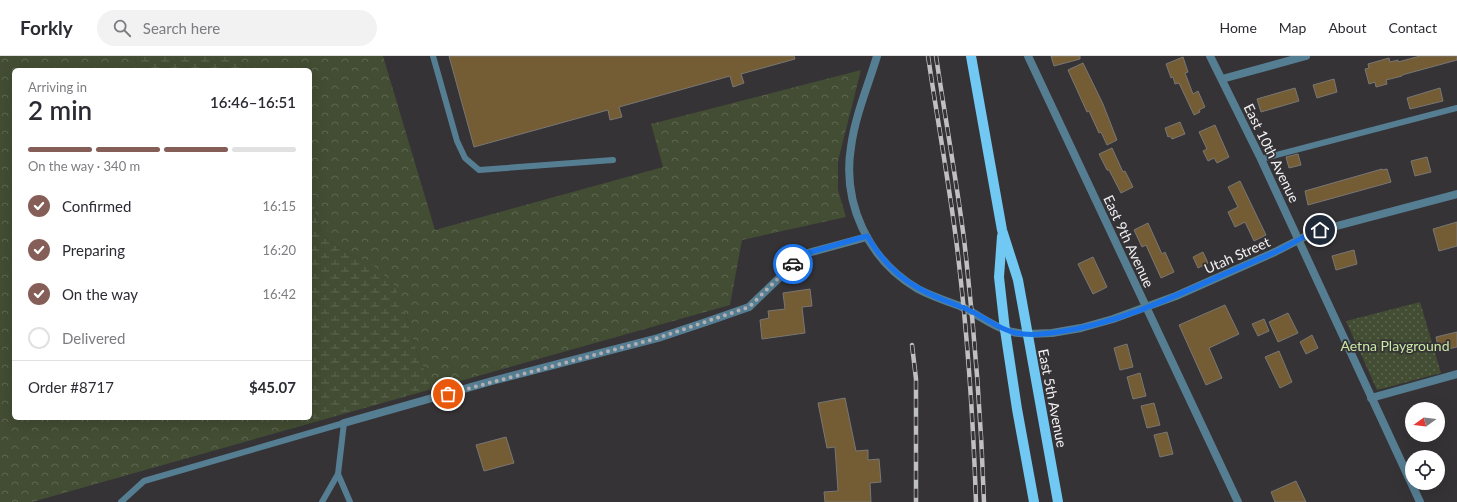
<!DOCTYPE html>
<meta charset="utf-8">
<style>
:root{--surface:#fff;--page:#f2f2f3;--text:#2b2b33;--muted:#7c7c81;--line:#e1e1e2;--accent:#855f57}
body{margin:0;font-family:Lato,sans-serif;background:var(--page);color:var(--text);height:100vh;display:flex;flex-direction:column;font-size:15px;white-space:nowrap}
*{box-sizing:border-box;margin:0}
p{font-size:13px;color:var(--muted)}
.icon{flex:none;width:22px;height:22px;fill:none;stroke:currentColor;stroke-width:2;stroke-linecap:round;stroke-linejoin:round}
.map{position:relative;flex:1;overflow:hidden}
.details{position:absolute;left:12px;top:12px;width:300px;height:352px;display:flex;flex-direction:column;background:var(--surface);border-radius:6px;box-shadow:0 4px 16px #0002}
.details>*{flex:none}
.needle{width:26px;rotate:255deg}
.controls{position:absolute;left:1405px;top:346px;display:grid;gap:8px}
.controls a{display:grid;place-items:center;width:40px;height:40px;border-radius:50%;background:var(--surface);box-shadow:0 4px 16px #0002;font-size:20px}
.pin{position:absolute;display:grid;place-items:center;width:34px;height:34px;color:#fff;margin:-17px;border:2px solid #fff;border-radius:50%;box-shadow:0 1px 4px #0007}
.courier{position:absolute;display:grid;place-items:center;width:40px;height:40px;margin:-20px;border:3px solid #1a73e8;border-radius:50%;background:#fff;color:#222;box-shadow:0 1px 5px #0007}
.head em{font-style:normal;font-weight:600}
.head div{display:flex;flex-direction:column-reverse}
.head{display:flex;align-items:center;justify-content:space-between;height:68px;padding:0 16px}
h1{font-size:26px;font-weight:600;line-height:30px}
.bar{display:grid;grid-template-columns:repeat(4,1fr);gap:6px 4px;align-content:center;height:48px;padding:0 16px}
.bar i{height:5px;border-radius:3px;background:var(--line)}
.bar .current{background:var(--accent)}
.bar p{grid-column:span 4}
.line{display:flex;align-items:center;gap:10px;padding:0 16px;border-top:1px solid var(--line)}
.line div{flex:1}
ol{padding:0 16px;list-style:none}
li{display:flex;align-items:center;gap:12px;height:44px}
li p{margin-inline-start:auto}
li .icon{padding:4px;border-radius:50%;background:var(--accent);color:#fff;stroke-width:4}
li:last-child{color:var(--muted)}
li i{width:22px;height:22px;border:2px solid var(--line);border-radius:50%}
header{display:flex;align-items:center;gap:24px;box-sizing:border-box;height:56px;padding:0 20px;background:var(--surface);border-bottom:1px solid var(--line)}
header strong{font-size:19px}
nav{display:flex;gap:22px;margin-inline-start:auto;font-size:14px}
.search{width:280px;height:36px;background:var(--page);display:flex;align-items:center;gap:10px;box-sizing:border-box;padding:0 14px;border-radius:22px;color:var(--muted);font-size:15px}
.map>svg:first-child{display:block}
</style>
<header>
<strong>Forkly</strong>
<div class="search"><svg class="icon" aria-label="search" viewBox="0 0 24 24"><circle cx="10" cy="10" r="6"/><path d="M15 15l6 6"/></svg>Search here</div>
<nav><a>Home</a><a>Map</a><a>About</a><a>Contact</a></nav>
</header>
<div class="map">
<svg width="1457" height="446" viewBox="0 0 1457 446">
<defs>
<pattern id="forest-crowns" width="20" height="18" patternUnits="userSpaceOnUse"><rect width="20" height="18" fill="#424d33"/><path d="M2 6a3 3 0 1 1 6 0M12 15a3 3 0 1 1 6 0" fill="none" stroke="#5e6751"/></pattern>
<pattern id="wetland-marsh" width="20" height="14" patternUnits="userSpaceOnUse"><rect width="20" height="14" fill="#424d33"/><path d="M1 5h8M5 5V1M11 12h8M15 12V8" fill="none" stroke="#5e6751"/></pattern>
<pattern id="park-dots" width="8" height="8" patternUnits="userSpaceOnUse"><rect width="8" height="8" fill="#424d33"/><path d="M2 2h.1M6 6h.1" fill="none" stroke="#5e6751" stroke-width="1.8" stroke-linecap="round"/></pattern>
</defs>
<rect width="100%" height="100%" fill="#353336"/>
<g fill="url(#forest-crowns)">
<polygon points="0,0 134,0 139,14 14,14 14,362 310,362 310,356 315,366 32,446 0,446"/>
<polygon points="237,0 383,0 435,174 663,111 651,68 861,14 838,105 838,134 846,161 742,184 730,249 432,333 415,291 406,258 368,206 350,199 323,180 315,158 314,140 310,138 310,14 248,14 240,6"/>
</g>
<g fill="url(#wetland-marsh)">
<polygon points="134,0 237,0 240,6 248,14 139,14"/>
<polygon points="310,138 314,140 315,158 323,180 350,199 368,205 393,227 406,258 415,291 432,333 315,366 310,356"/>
</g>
<polygon fill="url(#park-dots)" points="1420,246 1441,317 1377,334 1346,265"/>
<g fill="#745c35" stroke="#797774">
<polygon points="449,0 794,0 795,3 741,18 744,27 733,31 730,20 619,51 622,61 610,64 608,54 474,91"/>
<polygon points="1051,0 1080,0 1080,3 1054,10"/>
<polygon points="1420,0 1457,0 1457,4 1402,19 1402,20 1386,24 1387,28 1376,31 1375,26 1369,28 1365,13 1369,12 1368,8 1389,2 1390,6 1398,4 1398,6"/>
<polygon points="1183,1 1188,16 1185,17 1193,38 1198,35 1205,51 1199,54 1200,56 1194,59 1179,27 1175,28 1173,21 1171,22 1166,8"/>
<polygon points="1083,7 1103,48 1117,84 1107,89 1101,76 1099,77 1089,55 1087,56 1068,14"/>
<polygon points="1334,23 1337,36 1317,42 1313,29"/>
<polygon points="1295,32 1299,45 1261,56 1257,43"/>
<polygon points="1440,32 1443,45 1410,53 1407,42"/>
<polygon points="1180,66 1185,78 1172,83 1170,80 1168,81 1165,72"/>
<polygon points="1215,69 1229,101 1217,107 1214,102 1208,105 1203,95 1207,93 1199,76"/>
<polygon points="1112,92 1123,116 1125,115 1133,131 1121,137 1109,114 1107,114 1099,98"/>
<polygon points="1298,98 1301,109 1289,112 1286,101"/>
<polygon points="1427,101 1431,116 1415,120 1411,105"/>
<polygon points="1382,113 1382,114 1387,113 1391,126 1308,149 1305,135"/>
<polygon points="1240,125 1266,179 1254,185 1245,166 1235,171 1228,156 1238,151 1228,131"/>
<polygon points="1457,166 1457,190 1439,195 1433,173"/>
<polygon points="1148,167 1162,198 1165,196 1174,216 1161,222 1146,189 1142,191 1134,174"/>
<polygon points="1354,194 1357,208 1336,214 1332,200"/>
<polygon points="1203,196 1208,207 1198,212 1193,201"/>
<polygon points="1093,201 1107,231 1093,238 1078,208"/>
<polygon points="810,233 812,250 802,251 805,277 762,283 760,264 769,262 768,255 785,253 783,237"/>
<polygon points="1225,249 1239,278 1209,292 1222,322 1206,329 1179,269"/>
<polygon points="1288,257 1298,277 1278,286 1269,266"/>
<polygon points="1264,263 1269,275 1258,280 1252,268"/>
<polygon points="1457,276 1457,291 1439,295 1436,281"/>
<polygon points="1312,279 1318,292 1306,298 1300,286"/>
<polygon points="1127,288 1133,311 1120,314 1114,292"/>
<polygon points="1279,295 1292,326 1280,332 1265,301"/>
<polygon points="1140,317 1146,340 1133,343 1127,321"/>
<polygon points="845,342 856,395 868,394 868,404 879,403 881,426 870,427 871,446 825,446 824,436 838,435 835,391 827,392 818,347"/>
<polygon points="1154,347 1160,369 1147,372 1141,350"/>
<polygon points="1167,376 1173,398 1160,401 1154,379"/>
<polygon points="506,381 514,407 484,415 476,389"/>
<polygon points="1296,425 1306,446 1275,446 1271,436"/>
</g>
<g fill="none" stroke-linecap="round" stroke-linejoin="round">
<g stroke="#567e93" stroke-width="6">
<polyline points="433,0 457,85 465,102 479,114 613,104"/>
<polyline points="1261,103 1457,52"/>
<polyline points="121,446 144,425 344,367 338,418 350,446"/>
<polyline points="322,446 338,418"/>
</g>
<g stroke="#567e93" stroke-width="8">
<polyline points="1028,0 1238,446"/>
<polyline points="1210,0 1261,103 1420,446"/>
<polyline points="1222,23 1306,0"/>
<polyline points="1027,278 1052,277 1081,272 1113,263 1176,240 1275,196 1314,176 1457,138"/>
<polyline points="1371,342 1457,318"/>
<polyline points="344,367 492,325 658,282 706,266 749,251 804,198 867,181"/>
</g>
<path stroke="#567e93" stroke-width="8" d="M877,0C868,30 855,60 851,91C842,147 868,204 918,233C931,240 946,245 960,250C976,257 990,269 1006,274C1013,277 1020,277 1027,278"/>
<g stroke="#70c8f3" stroke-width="10">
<polyline points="971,0 1002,174 1018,224 1058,446"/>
<polyline points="1002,180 999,221 1005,274 1017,353 1034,446"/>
</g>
<g stroke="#c0bfc1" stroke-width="4.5">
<g id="rail">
<path d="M928,0C937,61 948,122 956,183C967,270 973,358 976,446"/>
<path d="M936,0C945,61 956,122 964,183C974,270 981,358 984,446"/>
<polyline points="912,289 916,323 916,446"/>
</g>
</g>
<use href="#rail" stroke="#353336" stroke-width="3" stroke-dasharray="9" stroke-linecap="butt"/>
</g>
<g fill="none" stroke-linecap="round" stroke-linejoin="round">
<polyline stroke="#b0afb2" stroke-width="4" stroke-dasharray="0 7.2" points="448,338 658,282 749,251 793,208"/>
<path stroke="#1a73e8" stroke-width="5" d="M793,208L804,198L867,180C880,202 897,221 920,233C934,241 949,246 964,252C982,259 997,273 1016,277C1030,280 1044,278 1058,276C1114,268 1167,244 1218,221C1236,213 1255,205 1273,197C1289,190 1303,180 1320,174"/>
</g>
<g text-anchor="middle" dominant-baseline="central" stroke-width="3.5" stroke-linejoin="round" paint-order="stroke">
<g font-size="14" fill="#f3f2f4" stroke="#353336">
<text transform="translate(1272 97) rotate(64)">East 10th Avenue</text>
<text transform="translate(1129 185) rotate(65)">East 9th Avenue</text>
<text transform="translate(1237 199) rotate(-24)">Utah Street</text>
<text transform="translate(1053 342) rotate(79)">East 5th Avenue</text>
</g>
<g font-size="14" fill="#cbe8a5" stroke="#353336">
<text x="1395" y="289">Aetna Playground</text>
</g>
</g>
</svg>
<div class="controls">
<a><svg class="needle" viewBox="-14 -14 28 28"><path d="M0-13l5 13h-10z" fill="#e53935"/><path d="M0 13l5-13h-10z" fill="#7c7c81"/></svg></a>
<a><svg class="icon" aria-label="locate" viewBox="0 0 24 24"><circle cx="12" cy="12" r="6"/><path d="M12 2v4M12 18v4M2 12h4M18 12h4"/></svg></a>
</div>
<div class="pin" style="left:448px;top:338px;background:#ea580c"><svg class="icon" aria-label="bag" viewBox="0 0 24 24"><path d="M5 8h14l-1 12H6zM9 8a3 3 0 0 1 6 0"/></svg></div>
<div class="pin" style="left:1320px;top:174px;background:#1f2937"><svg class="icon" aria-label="home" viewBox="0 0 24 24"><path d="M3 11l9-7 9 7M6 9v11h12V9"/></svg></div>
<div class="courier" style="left:793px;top:208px"><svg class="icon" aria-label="car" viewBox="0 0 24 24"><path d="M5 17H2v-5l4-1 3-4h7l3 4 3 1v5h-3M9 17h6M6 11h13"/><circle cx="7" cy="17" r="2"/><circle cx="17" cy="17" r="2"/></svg></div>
<section class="details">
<div class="head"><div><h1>2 min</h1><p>Arriving in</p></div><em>16:46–16:51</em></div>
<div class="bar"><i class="current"></i><i class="current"></i><i class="current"></i><i></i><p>On the way · 340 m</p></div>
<ol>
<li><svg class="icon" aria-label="check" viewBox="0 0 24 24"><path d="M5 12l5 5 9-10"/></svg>Confirmed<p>16:15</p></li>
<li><svg class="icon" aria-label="check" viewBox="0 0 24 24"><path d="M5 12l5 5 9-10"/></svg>Preparing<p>16:20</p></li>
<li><svg class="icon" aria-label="check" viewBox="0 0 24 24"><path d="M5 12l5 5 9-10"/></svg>On the way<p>16:42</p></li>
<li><i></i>Delivered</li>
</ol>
<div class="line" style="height:52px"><div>Order #8717</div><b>$45.07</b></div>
</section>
</div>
